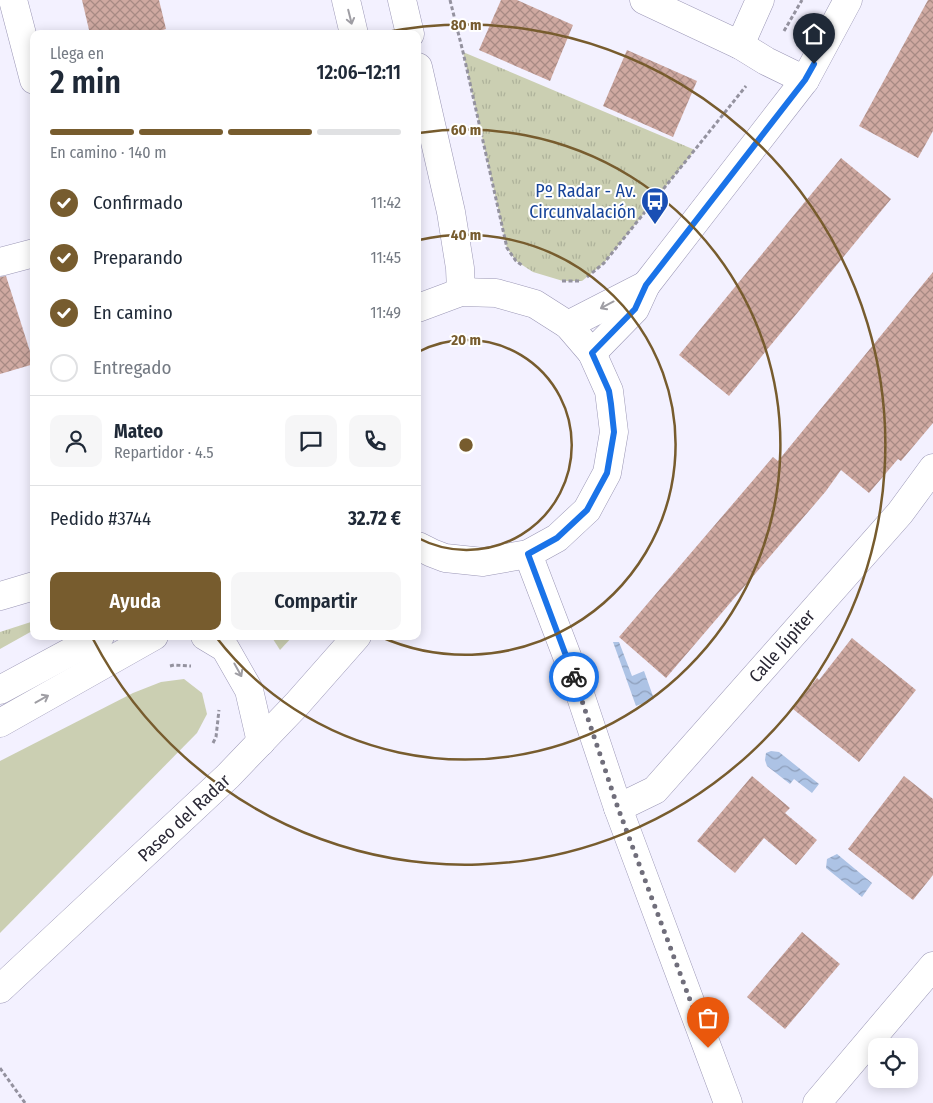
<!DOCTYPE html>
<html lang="es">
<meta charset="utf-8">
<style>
:root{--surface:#fff;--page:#f6f6f7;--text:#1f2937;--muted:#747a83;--line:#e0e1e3;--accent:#775c2e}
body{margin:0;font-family:"Fira Sans Condensed",sans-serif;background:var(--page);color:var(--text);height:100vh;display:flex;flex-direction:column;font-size:19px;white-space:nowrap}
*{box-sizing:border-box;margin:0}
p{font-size:16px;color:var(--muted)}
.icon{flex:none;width:28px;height:28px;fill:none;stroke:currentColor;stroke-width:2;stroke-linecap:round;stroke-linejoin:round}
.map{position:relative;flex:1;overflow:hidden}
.panel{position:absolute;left:30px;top:30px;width:391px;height:610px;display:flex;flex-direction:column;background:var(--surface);border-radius:10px;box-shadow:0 2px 12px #0003}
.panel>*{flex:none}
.controls{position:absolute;left:868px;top:1038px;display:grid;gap:10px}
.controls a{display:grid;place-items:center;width:50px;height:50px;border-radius:10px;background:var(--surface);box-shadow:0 2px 12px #0003;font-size:25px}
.pin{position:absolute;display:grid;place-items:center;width:42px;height:42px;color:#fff;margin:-51px -21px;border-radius:50% 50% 50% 0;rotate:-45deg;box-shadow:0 0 5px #0007}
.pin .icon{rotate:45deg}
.courier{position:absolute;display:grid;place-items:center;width:50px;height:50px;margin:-25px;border:4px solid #1a73e8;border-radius:50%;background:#fff;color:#222;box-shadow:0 1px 6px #0007}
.headline em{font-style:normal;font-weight:600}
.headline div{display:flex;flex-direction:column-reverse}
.headline{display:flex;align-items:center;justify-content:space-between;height:85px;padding:0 20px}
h1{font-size:32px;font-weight:600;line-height:38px}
.bar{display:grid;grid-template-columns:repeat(4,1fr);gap:8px 5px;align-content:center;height:60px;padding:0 20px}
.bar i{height:6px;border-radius:4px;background:var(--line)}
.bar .active{background:var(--accent)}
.bar p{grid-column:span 4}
.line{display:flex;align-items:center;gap:12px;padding:0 20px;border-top:1px solid var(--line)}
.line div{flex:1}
.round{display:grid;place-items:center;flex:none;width:52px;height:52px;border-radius:10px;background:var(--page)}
ol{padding:0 20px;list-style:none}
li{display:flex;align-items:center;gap:15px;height:55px}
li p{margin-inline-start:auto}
li .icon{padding:5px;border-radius:50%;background:var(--accent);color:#fff;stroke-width:4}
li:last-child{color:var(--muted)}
li i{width:28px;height:28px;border:2px solid var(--line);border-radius:50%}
.action{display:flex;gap:10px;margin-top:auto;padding:10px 20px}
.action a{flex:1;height:58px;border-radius:10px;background:var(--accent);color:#fff;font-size:20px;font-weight:600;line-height:58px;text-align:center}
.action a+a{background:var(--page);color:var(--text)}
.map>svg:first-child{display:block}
</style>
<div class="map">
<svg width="933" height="1103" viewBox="0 0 933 1103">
<defs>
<pattern id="grass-tufts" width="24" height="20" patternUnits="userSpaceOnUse" patternTransform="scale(1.25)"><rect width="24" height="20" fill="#cbcfb2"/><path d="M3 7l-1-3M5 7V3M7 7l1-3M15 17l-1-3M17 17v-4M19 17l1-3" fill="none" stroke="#aeb29a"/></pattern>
<pattern id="water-waves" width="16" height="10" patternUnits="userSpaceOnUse" patternTransform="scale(1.25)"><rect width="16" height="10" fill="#adc3e5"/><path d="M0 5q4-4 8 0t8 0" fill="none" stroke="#8d9eba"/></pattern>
<pattern id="building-cross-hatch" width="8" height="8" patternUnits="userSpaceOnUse" patternTransform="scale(1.25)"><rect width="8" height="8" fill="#cfa9a1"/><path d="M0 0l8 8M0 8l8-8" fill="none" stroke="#a88a84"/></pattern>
</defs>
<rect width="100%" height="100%" fill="#f3f1ff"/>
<g fill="url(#grass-tufts)">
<polygon points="463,52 695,150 604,263 582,281 563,281 533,272 516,261 507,248"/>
<polygon points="34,621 34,630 0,649 0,632"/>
<polygon points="271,636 293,636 280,650"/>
</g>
<polygon fill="#cbcfb2" points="184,679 202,693 207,714 197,733 0,933 0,761 133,693 161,682"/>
<g fill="url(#water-waves)">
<polygon points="613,642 619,642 632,676 644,671 654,699 636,706"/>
<polygon points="771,751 779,752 819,784 812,793 794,779 790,784 767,766 765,760 766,753"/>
<polygon points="837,854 872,883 862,897 826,868 827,859"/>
</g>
<g fill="url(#building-cross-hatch)">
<polygon points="82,0 159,0 166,29 149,34 90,34"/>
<polygon points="501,0 517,0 573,25 550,81 479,50"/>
<polygon points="928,0 933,0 933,131 918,158 859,126"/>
<polygon points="627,50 697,81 673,137 603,106"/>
<polygon points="841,158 891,199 729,396 679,355"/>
<polygon points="933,272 933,423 901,461 898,459 869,493 841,470 826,491 666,678 619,637 773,457 778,461"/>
<polygon points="6,276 34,364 0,374 0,277"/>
<polygon points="852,638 916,690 859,762 793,709 817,678 819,680"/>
<polygon points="752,776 790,808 785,813 817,840 796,865 764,838 735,873 697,841"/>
<polygon points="904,776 933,799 933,875 913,900 848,849"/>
<polygon points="802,932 840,964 785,1029 747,997"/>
</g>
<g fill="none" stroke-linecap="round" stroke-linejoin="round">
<g stroke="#9b97b6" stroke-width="29">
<g id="minor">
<polyline points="13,0 34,80"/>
<polyline points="346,0 354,34"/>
<polyline points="644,0 740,45 766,61 805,80"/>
<polyline points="740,45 760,0"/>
<polyline points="0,262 34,253"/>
<polyline points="0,596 34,586"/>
<polyline points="618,808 655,790 900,513 933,468"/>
<polyline points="817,1103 933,966"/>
</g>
</g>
<g stroke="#9b97b6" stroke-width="29">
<g id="tertiary">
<polyline points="402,0 410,34"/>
<polyline points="418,67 451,212 460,268 461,292"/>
<polyline points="418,308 461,292 496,293 535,304 568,325 592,353 609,391 614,432 607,473 587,510 557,538 528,554 483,562 445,558 432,553 418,546"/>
<polyline points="568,325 646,285"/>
<polyline points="592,353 635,309 646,285 805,80 848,0"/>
<polyline points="528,554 570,664 618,808 728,1103"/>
<polyline points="205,636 225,648 249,690 261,742"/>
<polyline points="0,690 100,636"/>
<polyline points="0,723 154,636"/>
<polyline points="0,989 228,776 297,704 357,636"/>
</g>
</g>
<g stroke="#94929f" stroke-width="3" stroke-dasharray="4 2.5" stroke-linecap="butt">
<polyline points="450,0 463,52 507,248 516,261 523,266"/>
<polyline points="784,31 802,0"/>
<polyline points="587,277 604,263 746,86"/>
<polyline points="562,281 580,281"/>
<polyline points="170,666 174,665 191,666"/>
<polyline points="213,743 216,737 219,710"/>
<polyline points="0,1068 25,1103"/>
</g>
<use href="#minor" stroke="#fff" stroke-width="28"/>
<use href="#tertiary" stroke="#fff" stroke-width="28"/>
</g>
<defs><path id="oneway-shaft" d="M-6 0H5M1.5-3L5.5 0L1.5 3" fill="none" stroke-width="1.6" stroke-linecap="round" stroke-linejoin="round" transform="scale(1.25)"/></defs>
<g stroke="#9f9ea4">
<use href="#oneway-shaft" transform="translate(350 17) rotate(76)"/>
<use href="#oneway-shaft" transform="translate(607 305) rotate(152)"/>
<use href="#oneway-shaft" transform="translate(238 670) rotate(61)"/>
<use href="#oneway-shaft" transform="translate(42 699) rotate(-29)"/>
</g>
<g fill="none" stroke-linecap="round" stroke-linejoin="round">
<polyline stroke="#706e7b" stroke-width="5" stroke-dasharray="0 9" points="574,677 618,808 708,1048"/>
<polyline stroke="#1a73e8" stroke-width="6" points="574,677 528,554 557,538 587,510 607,473 614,432 611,404 609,391 592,353 635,309 646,285 805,80 814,64"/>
</g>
<g fill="none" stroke="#775c2e" stroke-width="2.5">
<path d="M418 352A105 105 0 1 1 418 538"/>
<path d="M419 240A210 210 0 1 1 381 637"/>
<path d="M419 133A315 315 0 1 1 216 637"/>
<path d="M382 33A420 420 0 1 1 93 639"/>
</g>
<defs>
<g id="bus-pin" transform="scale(1.4375)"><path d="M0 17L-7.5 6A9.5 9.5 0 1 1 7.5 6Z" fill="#1a4fb4" stroke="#fff"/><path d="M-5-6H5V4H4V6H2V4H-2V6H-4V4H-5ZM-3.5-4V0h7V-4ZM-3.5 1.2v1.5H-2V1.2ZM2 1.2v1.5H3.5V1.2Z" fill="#fff"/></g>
</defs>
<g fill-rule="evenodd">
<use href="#bus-pin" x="655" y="201"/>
</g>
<g text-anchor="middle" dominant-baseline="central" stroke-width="4" stroke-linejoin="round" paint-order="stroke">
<g font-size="18" fill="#164399" stroke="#fff" text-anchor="end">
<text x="636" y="191">Pº Radar - Av.<tspan x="636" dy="21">Circunvalación</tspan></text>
</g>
<g font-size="18" fill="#292734" stroke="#fff">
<text transform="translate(782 646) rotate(-49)">Calle Júpiter</text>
<text transform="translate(184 818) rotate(-43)">Paseo del Radar</text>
</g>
</g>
<circle cx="466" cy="445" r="8" fill="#775c2e" stroke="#fff" stroke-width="2.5"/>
<g font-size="15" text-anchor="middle" font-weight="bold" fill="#775c2e" stroke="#fff" stroke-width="4" stroke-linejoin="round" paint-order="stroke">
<text x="466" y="30">80 m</text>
<text x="466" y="135">60 m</text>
<text x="466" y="240">40 m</text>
<text x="466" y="345">20 m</text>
</g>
</svg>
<div class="controls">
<a><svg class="icon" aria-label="locate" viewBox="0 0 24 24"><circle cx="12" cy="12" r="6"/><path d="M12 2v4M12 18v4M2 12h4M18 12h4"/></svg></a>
</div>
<div class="pin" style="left:708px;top:1048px;background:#ea580c"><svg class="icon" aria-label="bag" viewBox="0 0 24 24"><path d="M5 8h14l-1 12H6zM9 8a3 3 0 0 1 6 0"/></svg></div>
<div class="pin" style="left:814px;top:64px;background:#1f2937"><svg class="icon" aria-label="home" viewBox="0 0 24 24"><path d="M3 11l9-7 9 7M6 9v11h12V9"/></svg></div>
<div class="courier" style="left:574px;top:677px"><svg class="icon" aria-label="bike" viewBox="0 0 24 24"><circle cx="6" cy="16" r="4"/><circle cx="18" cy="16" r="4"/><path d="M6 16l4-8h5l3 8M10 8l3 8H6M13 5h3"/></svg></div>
<section class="panel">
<div class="headline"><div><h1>2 min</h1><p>Llega en</p></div><em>12:06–12:11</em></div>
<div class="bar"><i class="active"></i><i class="active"></i><i class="active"></i><i></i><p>En camino · 140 m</p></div>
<ol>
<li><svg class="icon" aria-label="check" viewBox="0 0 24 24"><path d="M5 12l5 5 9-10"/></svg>Confirmado<p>11:42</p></li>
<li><svg class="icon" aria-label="check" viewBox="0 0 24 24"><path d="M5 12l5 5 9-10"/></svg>Preparando<p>11:45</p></li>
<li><svg class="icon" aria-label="check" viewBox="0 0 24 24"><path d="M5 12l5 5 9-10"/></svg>En camino<p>11:49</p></li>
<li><i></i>Entregado</li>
</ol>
<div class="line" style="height:90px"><a class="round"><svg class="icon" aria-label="person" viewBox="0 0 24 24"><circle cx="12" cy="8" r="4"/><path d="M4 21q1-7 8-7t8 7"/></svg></a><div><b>Mateo</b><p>Repartidor · 4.5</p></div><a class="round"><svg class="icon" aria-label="chat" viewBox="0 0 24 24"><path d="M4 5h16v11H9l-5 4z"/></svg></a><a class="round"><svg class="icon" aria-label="phone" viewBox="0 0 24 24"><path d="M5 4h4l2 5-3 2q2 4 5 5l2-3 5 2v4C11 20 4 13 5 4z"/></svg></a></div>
<div class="line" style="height:65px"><div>Pedido #3744</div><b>32.72 €</b></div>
<div class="action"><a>Ayuda</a><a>Compartir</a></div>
</section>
</div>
